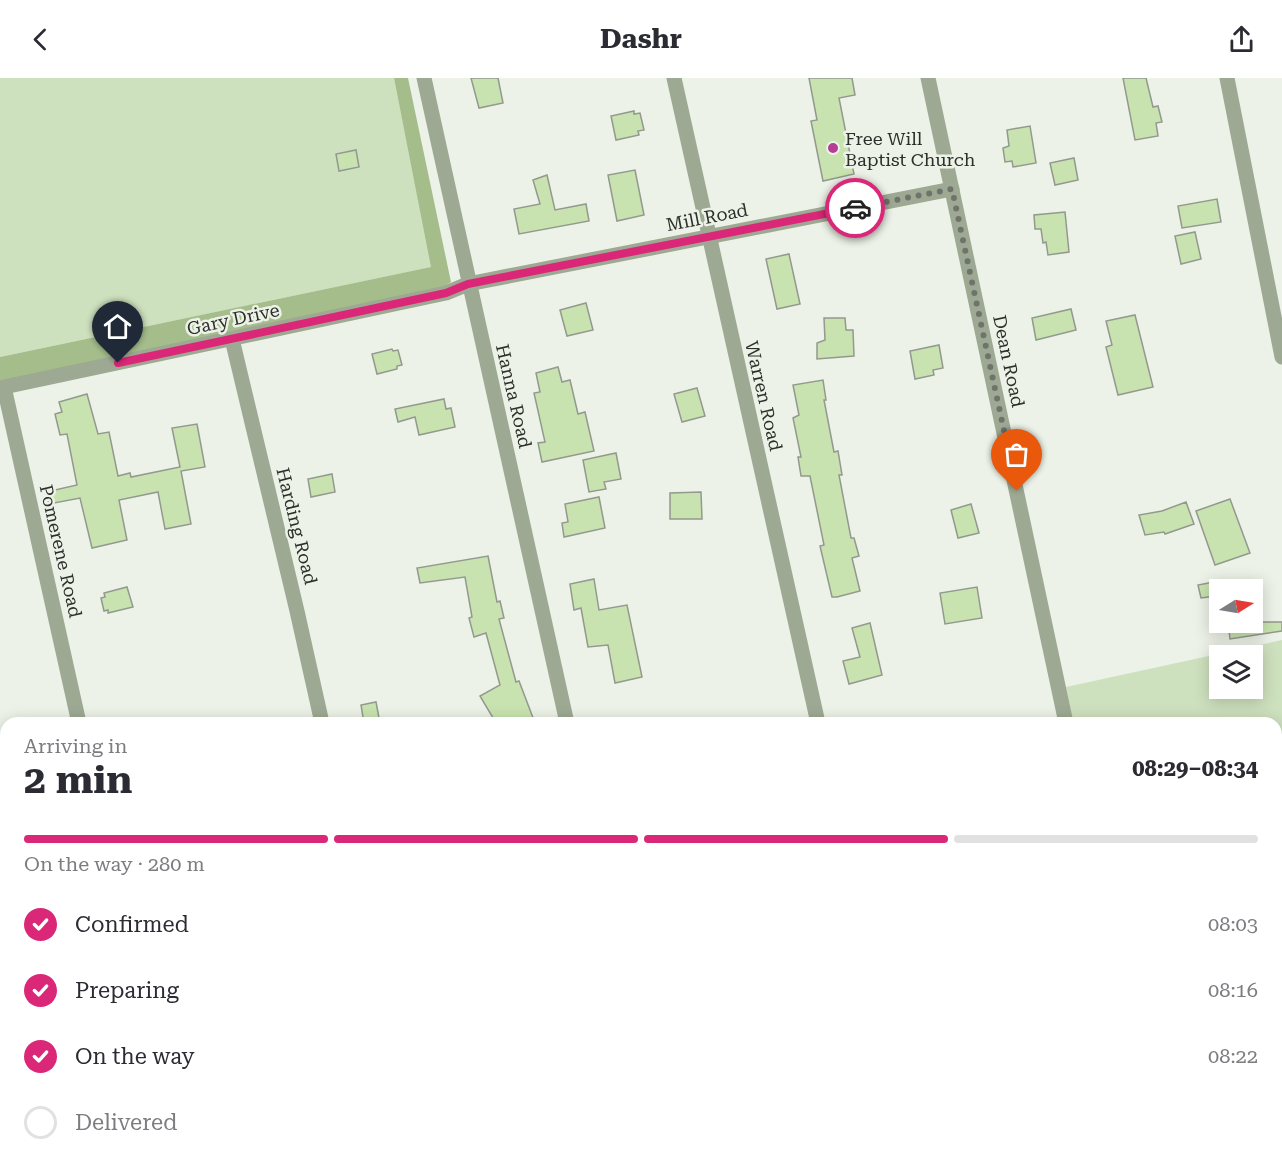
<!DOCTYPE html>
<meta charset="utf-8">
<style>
:root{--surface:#fff;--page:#f2f2f3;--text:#2b2b33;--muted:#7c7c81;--line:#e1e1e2;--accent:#db2777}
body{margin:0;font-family:"Roboto Serif",serif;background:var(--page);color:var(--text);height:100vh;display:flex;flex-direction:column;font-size:22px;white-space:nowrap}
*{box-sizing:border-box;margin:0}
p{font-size:20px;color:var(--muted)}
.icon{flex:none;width:33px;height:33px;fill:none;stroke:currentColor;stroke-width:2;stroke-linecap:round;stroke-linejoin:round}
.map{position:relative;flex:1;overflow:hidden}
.drawer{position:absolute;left:0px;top:639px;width:1282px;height:450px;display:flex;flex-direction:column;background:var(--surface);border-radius:18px 18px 0 0;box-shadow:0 3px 15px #0003}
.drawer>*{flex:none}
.needle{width:39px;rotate:79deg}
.tools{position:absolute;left:1209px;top:501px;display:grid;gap:12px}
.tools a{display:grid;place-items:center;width:54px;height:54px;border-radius:0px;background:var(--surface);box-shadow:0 3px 15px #0003;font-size:30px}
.pin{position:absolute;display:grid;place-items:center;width:51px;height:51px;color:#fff;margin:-62px -26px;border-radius:50% 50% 50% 0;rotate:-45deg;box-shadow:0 0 6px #0007}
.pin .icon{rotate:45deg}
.courier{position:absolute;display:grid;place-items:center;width:60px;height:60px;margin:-30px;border:4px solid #db2777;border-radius:50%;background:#fff;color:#222;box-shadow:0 2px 8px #0007}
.headline em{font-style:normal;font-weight:700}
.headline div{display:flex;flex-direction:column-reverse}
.headline{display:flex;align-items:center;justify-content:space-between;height:102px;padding:0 24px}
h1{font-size:39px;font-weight:700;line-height:45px}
.bar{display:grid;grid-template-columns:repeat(4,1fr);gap:9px 6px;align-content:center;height:72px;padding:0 24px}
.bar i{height:8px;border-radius:4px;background:var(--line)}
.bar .selected{background:var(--accent)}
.bar p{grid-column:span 4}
ol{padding:0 24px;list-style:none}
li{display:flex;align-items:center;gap:18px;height:66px}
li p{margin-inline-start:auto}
li .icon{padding:6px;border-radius:50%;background:var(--accent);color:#fff;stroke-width:4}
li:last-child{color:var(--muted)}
li i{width:33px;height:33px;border:3px solid var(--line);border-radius:50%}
header{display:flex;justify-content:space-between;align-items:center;height:78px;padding:0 24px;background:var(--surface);font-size:27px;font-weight:700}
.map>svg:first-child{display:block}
</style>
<header><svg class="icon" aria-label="back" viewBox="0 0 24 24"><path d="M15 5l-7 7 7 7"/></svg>Dashr<svg class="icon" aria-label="share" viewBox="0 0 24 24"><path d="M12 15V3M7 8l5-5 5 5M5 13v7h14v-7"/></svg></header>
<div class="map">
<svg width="1282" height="1089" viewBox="0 0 1282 1089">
<rect width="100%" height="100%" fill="#ecf2e7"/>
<g fill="#cee1be" fill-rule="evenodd">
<polygon points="0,0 394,0 432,189 0,279"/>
<path d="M1282,562V732L1277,733L1276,645H1073L1066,609ZM1220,578H1252V610H1220Z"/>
<polygon points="1282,945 1282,1032 1277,1040 1277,951"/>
<polygon points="1169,1083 1247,1083 1242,1089 1170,1089"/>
</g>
<g fill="#a4bd8b">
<polygon points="394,0 408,0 451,204 442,210 0,305 0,279 431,189"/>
<polygon points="1282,732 1282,945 1277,951 1276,733"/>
<polygon points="0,898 6,920 6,1083 15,1083 16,1089 0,1089"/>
</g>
<g fill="#c8e3af" stroke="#93998f" stroke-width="1.5">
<polygon points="471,0 498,0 503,25 479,30"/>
<polygon points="809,0 852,0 855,17 839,20 854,96 823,103 811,43 817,42"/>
<polygon points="1123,0 1146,0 1153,29 1158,28 1162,44 1156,45 1158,58 1135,62"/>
<polygon points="634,33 634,36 640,35 644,52 638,53 639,57 616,62 611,38"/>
<polygon points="1030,48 1036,85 1013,89 1012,83 1005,84 1003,70 1009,68 1007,52"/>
<polygon points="356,72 359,89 339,93 336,76"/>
<polygon points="1074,80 1078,102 1055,107 1050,85"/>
<polygon points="635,92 644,137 617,143 608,97"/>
<polygon points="547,97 555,132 586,126 589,143 519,156 514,131 540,126 533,102"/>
<polygon points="1217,121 1221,144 1182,150 1178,128"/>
<polygon points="1065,134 1069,174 1048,177 1046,164 1043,165 1041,151 1035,151 1034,137"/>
<polygon points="1195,154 1201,181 1181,186 1175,158"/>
<polygon points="789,176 800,226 777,231 766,181"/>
<polygon points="586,225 593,252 567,258 560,232"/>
<polygon points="1071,231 1076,252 1036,262 1032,240"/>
<polygon points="1135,237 1153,309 1118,317 1106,269 1112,267 1106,243"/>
<polygon points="824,240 845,240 846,252 853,252 854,278 817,281 817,265 825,262"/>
<polygon points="939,267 943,290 933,292 934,297 915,301 910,273"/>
<polygon points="392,271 393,273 398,272 402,287 397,288 397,291 377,296 372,276"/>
<polygon points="558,289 562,304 570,302 578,336 585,334 594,373 542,384 538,365 545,364 534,315 540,314 536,295"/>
<polygon points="823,302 826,322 824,322 834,374 838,373 842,397 839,397 851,460 854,460 859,478 852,480 860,513 837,519 832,519 820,468 824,467 810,398 801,398 798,379 801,379 793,340 799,337 793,307"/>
<polygon points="697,310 705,338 682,344 674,316"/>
<polygon points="87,316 98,356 109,354 118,398 130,395 131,399 180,389 172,350 197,346 205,389 181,393 191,446 165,451 158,414 119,422 127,462 92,470 80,420 49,426 46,414 77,407 67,356 60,357 55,336 62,334 59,324"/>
<polygon points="444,321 446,331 451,330 455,349 419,357 415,339 398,344 395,331"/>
<polygon points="616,375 621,401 604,404 606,411 589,414 583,382"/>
<polygon points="332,396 335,414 311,419 308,401"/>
<polygon points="701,414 702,441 670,441 670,415"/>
<polygon points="599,419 605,450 564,459 562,445 568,444 565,426"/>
<polygon points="1230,421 1250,475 1215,487 1196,433"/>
<polygon points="1186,424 1194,446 1165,456 1164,454 1145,457 1139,437 1162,433"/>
<polygon points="971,426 979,455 958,460 951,432"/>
<polygon points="488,478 497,524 500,523 504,540 499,541 516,604 519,603 535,645 496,645 480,618 500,607 486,555 474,559 469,540 472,539 465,499 420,505 417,490"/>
<polygon points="594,501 599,532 627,527 642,599 615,605 608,567 588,569 581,530 574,532 570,506"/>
<polygon points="1214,504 1216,518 1201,520 1198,507"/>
<polygon points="127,509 133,529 108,535 108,532 104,533 101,520 105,519 104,515"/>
<polygon points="977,509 982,540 945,546 940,515"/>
<polygon points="1228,544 1282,544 1282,553 1230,561"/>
<polygon points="870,545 882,597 849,606 843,583 860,579 852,550"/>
<polygon points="376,624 380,645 364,645 361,627"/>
</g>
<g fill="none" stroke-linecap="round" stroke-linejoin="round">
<g stroke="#9da993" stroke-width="15">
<polyline points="424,0 567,645"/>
<polyline points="674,0 818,645"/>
<polyline points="928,0 1066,645"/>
<polyline points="1227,0 1282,279"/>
<polyline points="232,261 297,533 322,645"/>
<polyline points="79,645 4,309 446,215 468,206 952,111"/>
<polyline points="176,1083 177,1089"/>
<polyline points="416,1083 417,1089"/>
<polyline points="665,1083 666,1089"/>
<polyline points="914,1083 916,1089"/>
<polyline points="1159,1083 1160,1089"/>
</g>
<g stroke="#9da993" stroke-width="15">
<polyline points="1276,1060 1282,1052"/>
<polyline points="1255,1089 1260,1083"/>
</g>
</g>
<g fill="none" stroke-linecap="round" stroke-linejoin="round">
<polyline stroke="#6f736c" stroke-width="6" stroke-dasharray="0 10.8" points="855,130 952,111 1017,413"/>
<polyline stroke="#db2777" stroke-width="8" points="118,285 446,215 468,206 855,130"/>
</g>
<circle fill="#b43e94" stroke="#ecf2e7" stroke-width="2" cx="833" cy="70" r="6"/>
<g text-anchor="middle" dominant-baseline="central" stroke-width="5" stroke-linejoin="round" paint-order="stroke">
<g font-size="18" fill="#2c2f2a" stroke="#ecf2e7" text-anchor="start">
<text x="845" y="60">Free Will<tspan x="845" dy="21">Baptist Church</tspan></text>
</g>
<g font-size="18" fill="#2c2f2a" stroke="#ecf2e7">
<text transform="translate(707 139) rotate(-11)">Mill Road</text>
<text transform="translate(233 241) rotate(-12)">Gary Drive</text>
<text transform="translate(1009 283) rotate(78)">Dean Road</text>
<text transform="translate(514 318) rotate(77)">Hanna Road</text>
<text transform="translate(764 318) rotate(77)">Warren Road</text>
<text transform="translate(297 448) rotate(76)">Harding Road</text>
<text transform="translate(61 473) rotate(77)">Pomerene Road</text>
</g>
</g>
</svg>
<div class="tools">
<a><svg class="needle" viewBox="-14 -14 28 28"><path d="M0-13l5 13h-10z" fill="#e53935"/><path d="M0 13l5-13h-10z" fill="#7c7c81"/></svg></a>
<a><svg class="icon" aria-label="layers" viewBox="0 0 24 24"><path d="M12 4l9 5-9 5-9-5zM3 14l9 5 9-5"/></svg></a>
</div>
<div class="pin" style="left:1017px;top:413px;background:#ea580c"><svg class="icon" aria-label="bag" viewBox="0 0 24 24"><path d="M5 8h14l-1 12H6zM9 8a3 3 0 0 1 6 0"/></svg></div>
<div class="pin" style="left:118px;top:285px;background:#1f2937"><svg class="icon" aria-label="home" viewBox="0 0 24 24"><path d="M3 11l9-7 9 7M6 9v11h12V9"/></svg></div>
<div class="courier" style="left:855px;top:130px"><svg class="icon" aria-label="car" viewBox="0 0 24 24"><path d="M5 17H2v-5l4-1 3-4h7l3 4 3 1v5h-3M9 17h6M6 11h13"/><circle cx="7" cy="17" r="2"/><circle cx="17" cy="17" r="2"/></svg></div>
<section class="drawer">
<div class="headline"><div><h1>2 min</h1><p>Arriving in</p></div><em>08:29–08:34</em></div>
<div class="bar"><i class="selected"></i><i class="selected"></i><i class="selected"></i><i></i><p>On the way · 280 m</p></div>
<ol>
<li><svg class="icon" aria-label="check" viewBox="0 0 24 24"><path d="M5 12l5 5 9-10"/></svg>Confirmed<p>08:03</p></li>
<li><svg class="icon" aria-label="check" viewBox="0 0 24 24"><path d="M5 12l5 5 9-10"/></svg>Preparing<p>08:16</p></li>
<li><svg class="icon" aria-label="check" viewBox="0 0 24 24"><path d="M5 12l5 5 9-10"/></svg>On the way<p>08:22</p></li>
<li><i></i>Delivered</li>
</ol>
</section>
</div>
